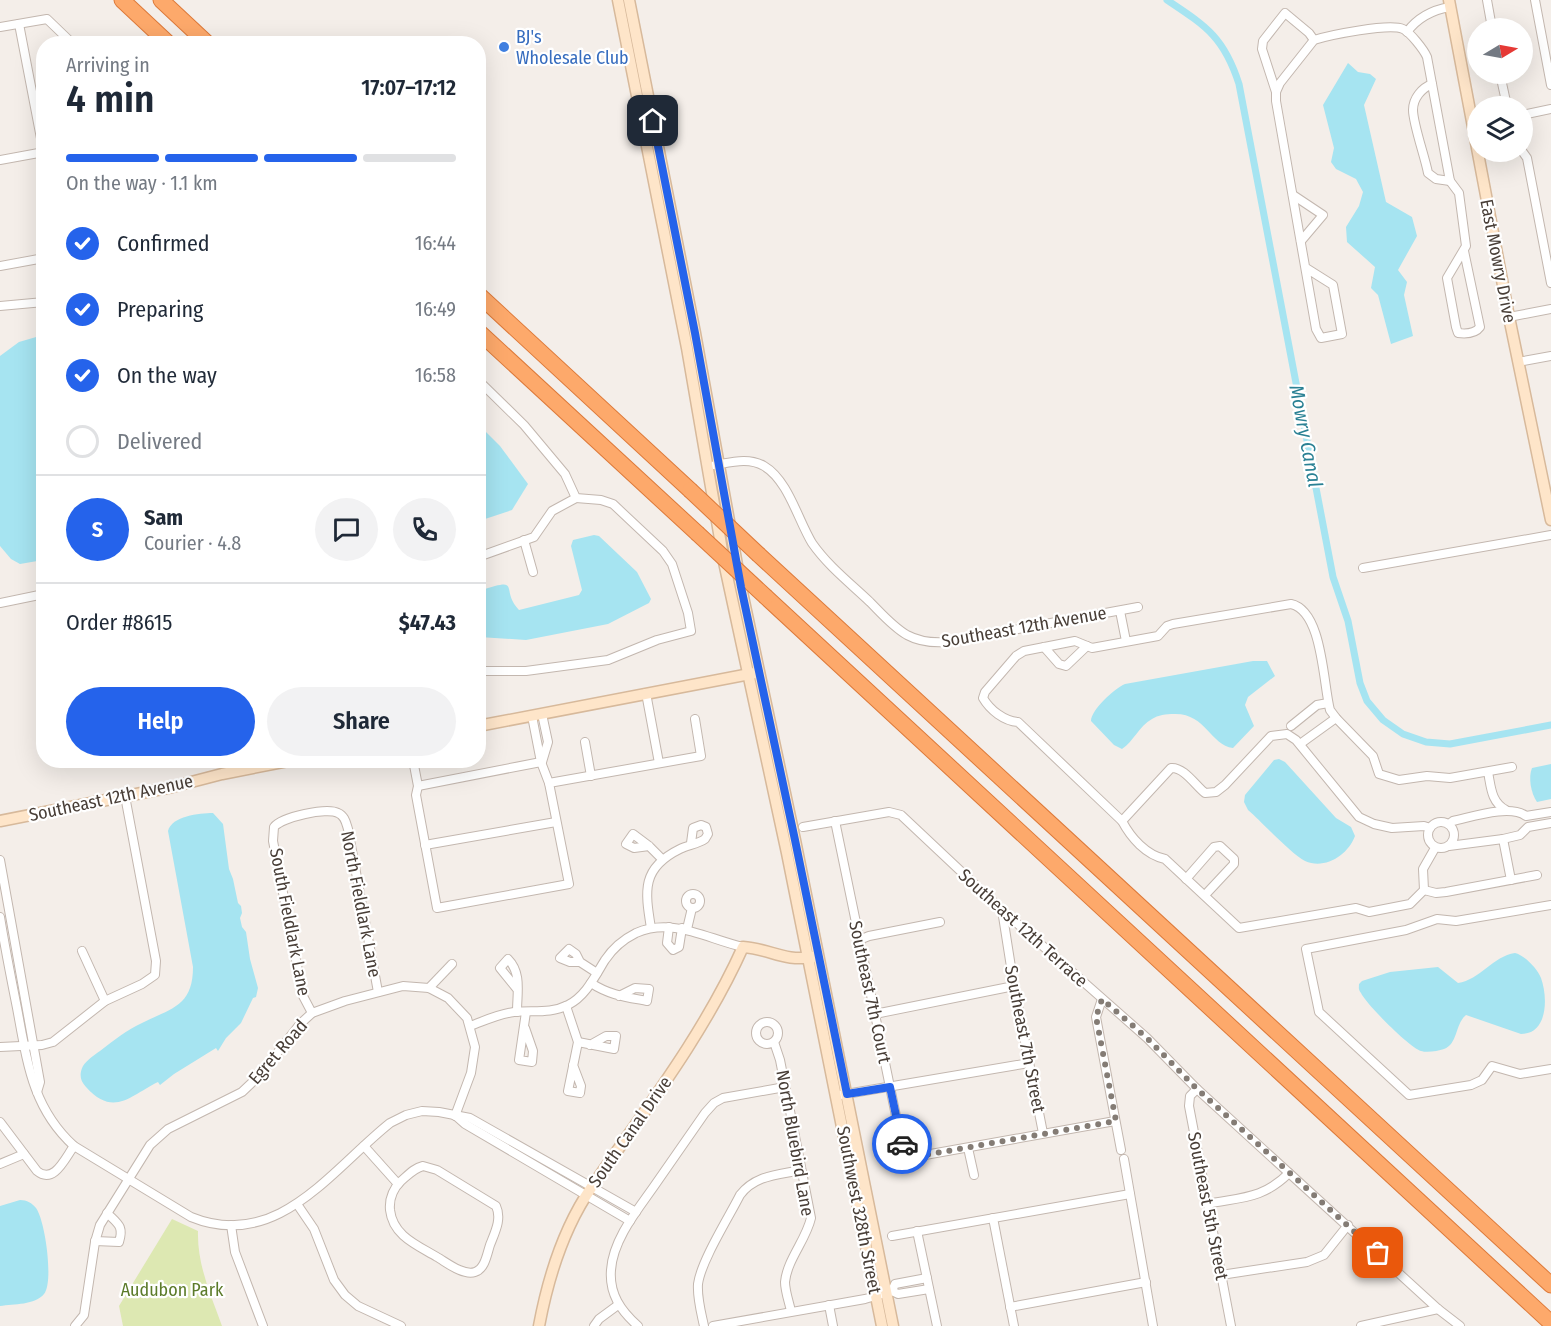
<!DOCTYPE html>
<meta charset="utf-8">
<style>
:root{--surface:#fff;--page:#f2f2f3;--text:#1f2937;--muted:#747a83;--line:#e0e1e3;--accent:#2563eb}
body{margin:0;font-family:"Fira Sans Condensed",sans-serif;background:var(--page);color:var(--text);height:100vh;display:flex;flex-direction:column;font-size:22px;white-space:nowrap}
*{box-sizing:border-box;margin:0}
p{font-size:20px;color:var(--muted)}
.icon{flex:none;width:33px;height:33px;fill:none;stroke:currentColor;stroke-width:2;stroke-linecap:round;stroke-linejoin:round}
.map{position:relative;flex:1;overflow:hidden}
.details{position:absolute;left:36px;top:36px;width:450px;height:732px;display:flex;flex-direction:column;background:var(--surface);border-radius:24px;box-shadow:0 6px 24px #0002}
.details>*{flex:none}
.needle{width:39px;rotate:80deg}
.tools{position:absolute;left:1467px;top:18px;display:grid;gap:12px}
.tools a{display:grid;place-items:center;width:66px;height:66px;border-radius:50%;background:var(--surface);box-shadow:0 6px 24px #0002;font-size:30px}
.pin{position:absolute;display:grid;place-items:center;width:51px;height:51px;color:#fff;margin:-26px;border-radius:12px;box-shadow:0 3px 9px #0006}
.courier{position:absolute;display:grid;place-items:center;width:60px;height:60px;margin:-30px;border:4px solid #2563eb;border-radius:50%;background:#fff;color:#222;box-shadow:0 2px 8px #0007}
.overview em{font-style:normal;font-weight:600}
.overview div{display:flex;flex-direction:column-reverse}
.overview{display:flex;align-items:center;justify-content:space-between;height:102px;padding:0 30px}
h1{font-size:39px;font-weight:600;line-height:45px}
.bar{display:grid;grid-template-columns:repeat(4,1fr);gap:9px 6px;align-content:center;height:72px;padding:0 30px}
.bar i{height:8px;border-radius:4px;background:var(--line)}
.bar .on{background:var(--accent)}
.bar p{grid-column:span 4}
.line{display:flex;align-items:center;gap:15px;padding:0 30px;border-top:2px solid var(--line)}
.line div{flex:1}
.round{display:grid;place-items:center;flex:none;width:63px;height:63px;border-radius:32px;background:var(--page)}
ol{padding:0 30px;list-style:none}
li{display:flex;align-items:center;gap:18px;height:66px}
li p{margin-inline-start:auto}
li .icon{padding:6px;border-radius:50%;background:var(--accent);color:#fff;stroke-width:4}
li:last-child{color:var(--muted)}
li i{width:33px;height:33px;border:3px solid var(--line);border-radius:50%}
.action{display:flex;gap:12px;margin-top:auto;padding:12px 30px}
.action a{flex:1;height:69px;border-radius:36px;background:var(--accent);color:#fff;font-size:24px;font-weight:600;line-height:69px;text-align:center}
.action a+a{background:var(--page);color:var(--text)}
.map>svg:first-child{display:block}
</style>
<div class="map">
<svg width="1551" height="1326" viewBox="0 0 1551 1326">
<rect width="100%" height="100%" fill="#f4eee9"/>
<path fill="#dde8b2" d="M172,1219L198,1231C197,1265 211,1295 222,1326H123L119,1306Z"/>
<g fill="#a6e4f1">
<polygon points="1348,63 1358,72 1370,74 1376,79 1364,105 1386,202 1412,217 1417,236 1398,270 1407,282 1404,295 1413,336 1391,344 1378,295 1371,288 1375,267 1347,242 1346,227 1359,206 1363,192 1356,179 1336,169 1331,162 1334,148 1323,105"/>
<polygon points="43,335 43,560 20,564 11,559 0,546 0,356 19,342"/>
<polygon points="478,424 500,446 528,484 512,510 479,521"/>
<path d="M594,535L599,536L637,572L651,599L649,603L608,624L526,640L479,637V591C524,576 499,589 519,610L579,595L582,590L571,546L573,540Z"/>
<path d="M1253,661H1267L1275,676L1248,697L1245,705L1254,726L1233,748C1210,745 1206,713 1174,714C1166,714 1158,715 1152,719C1139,726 1134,741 1122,749L1114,745L1091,721C1091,710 1114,689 1125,684Z"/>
<path d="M1279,759L1285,762L1336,818L1351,827L1355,836C1348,855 1325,870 1305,861C1291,854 1261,821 1248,810L1244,802L1245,795L1274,760Z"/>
<path d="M1551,764V799L1537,802C1531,794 1528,777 1532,768Z"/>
<path d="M213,813L223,824L229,869L233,879L238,903L241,906L242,913L240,918L242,927L246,932L250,959L258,988L256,997L253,998L241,1023L226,1038L218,1051L216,1048L174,1074L160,1085L158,1082C131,1095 114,1118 86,1087C80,1081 79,1074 83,1066C87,1060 94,1055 100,1051C114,1040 127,1030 142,1023C172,1008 193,1006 193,967L168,831C172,816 199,813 213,813Z"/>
<path d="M1515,953C1524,955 1537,968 1541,978C1548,997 1548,1034 1521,1034L1466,1015C1455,1024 1458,1044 1444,1049C1438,1051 1427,1053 1421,1051C1410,1048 1366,1004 1361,993C1358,989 1359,988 1359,984L1362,981L1390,972L1438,967L1458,983C1480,980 1493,956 1515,953Z"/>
<path d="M20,1200C27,1200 32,1203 36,1208C45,1220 54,1282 44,1294C35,1305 14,1304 0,1306V1206Z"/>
</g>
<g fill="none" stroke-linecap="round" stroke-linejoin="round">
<path stroke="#a6e4f1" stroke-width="7" d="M1167,0C1206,26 1224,37 1239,84L1333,577L1348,621L1360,683L1367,701L1383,720L1403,734L1426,742L1450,744L1551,725"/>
<g stroke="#c3b7af" stroke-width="10">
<g id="street">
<polyline points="1487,0 1492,28"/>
<polyline points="1535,0 1551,85"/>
<polyline points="19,24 44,154"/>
<polyline points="0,27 47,19 73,44"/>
<path d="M1407,32C1418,17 1432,10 1450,7"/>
<polyline points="1500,74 1507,106"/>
<path d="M1432,84C1422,88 1413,98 1413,110C1413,124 1425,157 1428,173L1436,179L1450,181"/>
<polyline points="1276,92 1262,49 1263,41 1285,13 1309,33 1314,40"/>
<polyline points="1522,115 1551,109"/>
<polyline points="1522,151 1527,158 1551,283"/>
<polyline points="0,160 44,152"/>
<polyline points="1293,195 1323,215 1301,241"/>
<polyline points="0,266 44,258"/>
<path d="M1306,268L1333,285L1342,334L1321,338L1316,329L1276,101V92L1280,83L1314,40C1330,35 1389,23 1403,29C1410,32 1424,50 1427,57L1450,181L1459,193L1466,246L1447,278L1456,327L1458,333C1466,334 1475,334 1480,327L1464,251"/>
<polyline points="0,306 44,302"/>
<polyline points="1509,317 1551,309"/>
<polyline points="1518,362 1551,356"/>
<polyline points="478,380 524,425 565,474 576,498 601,500 613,504 663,551 672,564 688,613 691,631 657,640 608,660 526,671 478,671"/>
<path d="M715,465C732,462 749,457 764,466C788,480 798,520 812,543C828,566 850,583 870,602C881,613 893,627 907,635C920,642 934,643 947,642L1138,607"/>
<polyline points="524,540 533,572"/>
<polyline points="478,557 534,537 552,511 576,498"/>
<polyline points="1363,568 1551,535"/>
<polyline points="0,603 44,594"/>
<polyline points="1120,611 1126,641"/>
<polyline points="1044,647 1059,664 1066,666 1087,646"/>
<polyline points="646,693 659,763"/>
<polyline points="1291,726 1317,705 1328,703"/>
<polyline points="585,742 591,776"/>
<polyline points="1300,744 1336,718"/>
<polyline points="413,760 418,786 416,795 437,908 569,884 549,783 541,762 532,716"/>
<polyline points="542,762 548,742 542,714"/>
<path d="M1488,772C1491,787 1491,802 1506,810"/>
<polyline points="549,783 701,756 695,719"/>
<polyline points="418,786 541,762"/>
<polyline points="835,821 902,1145 905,1150 914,1157 1115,1121"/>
<path d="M1122,821L1171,768C1184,767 1195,785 1205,793L1216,792L1225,785L1271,736L1287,734L1296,740L1359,817L1374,824L1392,828L1424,826L1430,828"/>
<circle cx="1441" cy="835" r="13"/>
<path d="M1449,824L1453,821C1472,817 1510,804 1526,816L1551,812"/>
<polyline points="803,827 889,812 901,815 1002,910 1147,1038 1197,1089 1438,1309 1460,1326"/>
<polyline points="1503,839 1511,880"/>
<polyline points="425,845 556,822"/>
<polyline points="649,846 634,848 626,844 633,834 649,846 662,859"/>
<polyline points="1449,846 1503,839 1520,835 1528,827 1551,823"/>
<path d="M1435,848L1423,869L1424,890L1410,904L1369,912L1356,908L1239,928L1165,859C1146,855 1131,838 1122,821L1018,722C1004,721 990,710 983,698L985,692L1016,656L1024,651L1075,641L1092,648L1158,636L1167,626L1173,624L1291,604C1323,611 1323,684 1330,710L1336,718L1373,756L1379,774L1399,780L1427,776L1450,778L1512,767"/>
<polyline points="0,860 40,1082 37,1092"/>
<polyline points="1186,879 1214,847 1220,846 1234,859 1234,864 1205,895"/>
<polyline points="1424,890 1436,893 1446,892 1537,875"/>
<circle cx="693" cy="901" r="7"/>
<polyline points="1551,905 1456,921 1437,919 1406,930 1306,949 1319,1012 1409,1095 1471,1085 1482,1080 1492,1066 1520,1074 1551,1069"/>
<polyline points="1002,910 1014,986 1043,1133"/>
<path d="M0,917C5,948 11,978 17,1008C27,1061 32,1108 74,1146L191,1217C277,1252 331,1170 390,1123L406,1115L422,1111L439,1112L470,1118L636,1212"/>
<polyline points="669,927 667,943 673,950 679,947 682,928"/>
<path d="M651,928C645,891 641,868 680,849C688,845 698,844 705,839L708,834L706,827L701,825L693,828L691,843"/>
<polyline points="687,929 692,908"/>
<polyline points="859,940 869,936 940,922"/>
<polyline points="82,951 105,1001"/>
<polyline points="580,962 570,962 560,958 569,949 576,954 580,962 597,973"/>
<path d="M591,983C609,995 626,997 647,1001L649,989L635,988L619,996"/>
<polyline points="429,988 452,964"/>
<polyline points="1102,999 1096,1017 1121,1150"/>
<polyline points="566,1006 578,1042 568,1091 580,1093 581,1086 573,1065"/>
<path d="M517,1012C517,993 522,973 508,959L500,968L517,989"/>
<path d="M312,1013L303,996L273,841L274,827C282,817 327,807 338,813C345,816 346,823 348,829L378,992"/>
<polyline points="875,1014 1014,986"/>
<circle cx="767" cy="1033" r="11"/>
<path d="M470,1026C484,1021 498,1014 514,1012C533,1010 550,1014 568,1005C586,996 595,976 605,960C613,948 624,939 636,933C673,917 707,939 743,947"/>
<polyline points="525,1028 533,1051 532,1062 519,1060 526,1012"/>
<polyline points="578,1042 614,1049 616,1036 606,1036 590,1045"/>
<path d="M774,1042L780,1060L811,1218C806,1240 787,1260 785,1282C785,1291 789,1302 791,1311"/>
<polyline points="0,1047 42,1045 53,1042 105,1001 142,984 155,975 156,961 125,796"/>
<polyline points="1197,1089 1190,1096 1189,1106 1231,1326"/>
<polyline points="840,1095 1029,1063"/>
<polyline points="456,1116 465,1124 630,1221"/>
<path d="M0,1122L37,1171C54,1185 65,1158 74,1146"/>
<polyline points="364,1146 398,1184"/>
<polyline points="968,1148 974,1175"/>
<polyline points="1124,1159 1153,1326"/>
<polyline points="0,1164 24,1154"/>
<path d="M423,1166L437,1170L496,1206C502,1219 495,1232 490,1245C487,1254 485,1269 475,1272C463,1276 446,1262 437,1257C417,1245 393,1236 390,1210C389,1199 393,1189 401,1181C408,1175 414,1168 423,1166Z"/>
<polyline points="297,1204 314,1229 334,1280 345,1295 358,1306 401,1326"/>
<path d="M1207,1204C1242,1197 1263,1199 1289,1173"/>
<polyline points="993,1218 1014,1326"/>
<polyline points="231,1225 235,1252 263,1326"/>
<polyline points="917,1231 937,1326"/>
<polyline points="892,1236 1130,1194"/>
<path d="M95,1241L119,1242C124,1226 118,1224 107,1213"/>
<polyline points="1221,1275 1307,1262 1324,1255 1348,1225"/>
<polyline points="892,1291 895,1284 927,1278"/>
<polyline points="829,1305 833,1326"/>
<polyline points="1010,1307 1146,1282"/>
<polyline points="75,1326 84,1315 95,1242 100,1225 150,1145 168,1129 242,1092 259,1076 300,1024 312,1013 345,1001 403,986 429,988 448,998 467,1018 475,1047 471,1073 455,1116"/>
<polyline points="594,1326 599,1319 618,1305"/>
<path d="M638,1326C621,1311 609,1294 611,1270C613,1238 640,1207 657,1182C673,1159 689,1136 705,1113L714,1103L723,1098L785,1087"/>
<path d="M704,1326C701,1312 697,1298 698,1284C701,1261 729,1217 740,1195C755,1175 778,1175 801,1170"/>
<polyline points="713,1326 865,1299 892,1291 898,1294 929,1289"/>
<polyline points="1361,1326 1438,1309"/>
</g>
</g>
<g stroke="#d7b99b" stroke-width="13">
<g id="secondary">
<polyline points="618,0 687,348 724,562 787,853 882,1326"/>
<polyline points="629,0 695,333 741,587 795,840 893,1326"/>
<polyline points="1449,0 1509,317 1551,520"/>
<polyline points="478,726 755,673"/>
<polyline points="0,821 172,787 222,774 293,760"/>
<path d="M539,1326C548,1278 563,1229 591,1188C645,1110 704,1034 743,947C771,949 784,962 813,957"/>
</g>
</g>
<g stroke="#dd7a3a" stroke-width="17">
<g id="highway">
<polyline points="122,0 169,44"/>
<polyline points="161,0 208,44"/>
<polyline points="478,294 690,490"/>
<polyline points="478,331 697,533"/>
<polyline points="759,555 1551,1285"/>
<polyline points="766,597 1551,1323"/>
</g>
</g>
<use href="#street" stroke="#fff" stroke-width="8"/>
<use href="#secondary" stroke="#fee5c9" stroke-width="10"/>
<use href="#highway" stroke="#fda96b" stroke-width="15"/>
<g stroke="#dd7a3a" stroke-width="17" stroke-linecap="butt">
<g id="highway-bridge">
<polyline points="690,490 759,555"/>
<polyline points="697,533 766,597"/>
</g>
</g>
<use href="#highway-bridge" stroke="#fda96b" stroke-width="15"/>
</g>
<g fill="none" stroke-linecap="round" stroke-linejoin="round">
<polyline stroke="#847c75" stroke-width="6" stroke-dasharray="0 10.8" points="902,1144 905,1150 914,1157 1116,1121 1096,1017 1102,999 1147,1038 1197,1089 1378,1253"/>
<polyline stroke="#2563eb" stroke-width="8" points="653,121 695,333 741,587 795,840 847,1094 890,1087 902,1144"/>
</g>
<circle fill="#3f7fe0" stroke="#fff" stroke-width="2" cx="504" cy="47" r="6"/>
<g text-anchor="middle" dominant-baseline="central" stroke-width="4.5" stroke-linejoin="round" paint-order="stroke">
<g font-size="18" fill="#366cbe" stroke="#fff" text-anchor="start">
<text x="516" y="37">BJ's<tspan x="516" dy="21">Wholesale Club</tspan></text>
</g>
<g font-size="18" fill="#483e37" stroke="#fff">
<text transform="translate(1498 261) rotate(79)">East Mowry Drive</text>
<text transform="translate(1024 627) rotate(-10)">Southeast 12th Avenue</text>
<text transform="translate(111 798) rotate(-12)">Southeast 12th Avenue</text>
<text transform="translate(361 904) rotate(79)">North Fieldlark Lane</text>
<text transform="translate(290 922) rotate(79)">South Fieldlark Lane</text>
<text transform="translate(1023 928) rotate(42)">Southeast 12th Terrace</text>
<text transform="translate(870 992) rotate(78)">Southeast 7th Court</text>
<text transform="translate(1025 1039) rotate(79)">Southeast 7th Street</text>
<text transform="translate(278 1052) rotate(-49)">Egret Road</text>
<text transform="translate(630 1132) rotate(-55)">South Canal Drive</text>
<text transform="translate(795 1143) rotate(80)">North Bluebird Lane</text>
<text transform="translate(1208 1206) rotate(79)">Southeast 5th Street</text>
<text transform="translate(859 1210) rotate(79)">Southwest 328th Street</text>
</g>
<g font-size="18" fill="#5c7b2a" stroke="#fff">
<text x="172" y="1290">Audubon Park</text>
</g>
<g font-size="20" font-style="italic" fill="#2a8194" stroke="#fff">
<text transform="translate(1306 436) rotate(79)">Mowry Canal</text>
</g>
</g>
</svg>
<div class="tools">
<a><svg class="needle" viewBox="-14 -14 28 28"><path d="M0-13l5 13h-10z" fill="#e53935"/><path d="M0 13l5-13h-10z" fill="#747a83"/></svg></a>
<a><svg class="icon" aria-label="layers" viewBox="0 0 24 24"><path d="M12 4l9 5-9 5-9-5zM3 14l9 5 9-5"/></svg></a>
</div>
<div class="pin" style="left:1378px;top:1253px;background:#ea580c"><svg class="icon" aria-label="bag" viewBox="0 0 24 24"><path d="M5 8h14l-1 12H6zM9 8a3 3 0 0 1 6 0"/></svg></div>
<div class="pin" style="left:653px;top:121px;background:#1f2937"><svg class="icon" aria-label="home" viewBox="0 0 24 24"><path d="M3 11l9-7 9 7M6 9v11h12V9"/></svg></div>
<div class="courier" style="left:902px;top:1144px"><svg class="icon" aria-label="car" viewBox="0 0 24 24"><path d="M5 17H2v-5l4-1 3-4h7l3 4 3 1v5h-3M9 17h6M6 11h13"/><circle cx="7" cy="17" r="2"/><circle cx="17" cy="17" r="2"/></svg></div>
<section class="details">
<div class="overview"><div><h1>4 min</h1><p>Arriving in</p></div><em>17:07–17:12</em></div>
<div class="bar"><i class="on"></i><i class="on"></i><i class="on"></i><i></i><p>On the way · 1.1 km</p></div>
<ol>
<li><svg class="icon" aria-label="check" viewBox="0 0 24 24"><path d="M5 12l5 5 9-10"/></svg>Confirmed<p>16:44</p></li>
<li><svg class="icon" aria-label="check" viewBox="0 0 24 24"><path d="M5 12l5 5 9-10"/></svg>Preparing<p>16:49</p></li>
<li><svg class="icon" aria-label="check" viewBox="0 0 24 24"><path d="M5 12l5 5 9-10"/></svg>On the way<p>16:58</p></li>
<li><i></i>Delivered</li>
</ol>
<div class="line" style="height:108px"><b class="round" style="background:var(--accent);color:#fff">S</b><div><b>Sam</b><p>Courier · 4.8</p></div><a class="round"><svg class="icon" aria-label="chat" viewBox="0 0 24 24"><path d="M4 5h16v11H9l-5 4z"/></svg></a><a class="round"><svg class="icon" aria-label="phone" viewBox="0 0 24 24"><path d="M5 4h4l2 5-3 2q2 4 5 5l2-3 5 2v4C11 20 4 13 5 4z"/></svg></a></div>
<div class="line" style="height:78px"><div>Order #8615</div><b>$47.43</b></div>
<div class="action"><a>Help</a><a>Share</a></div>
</section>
</div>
